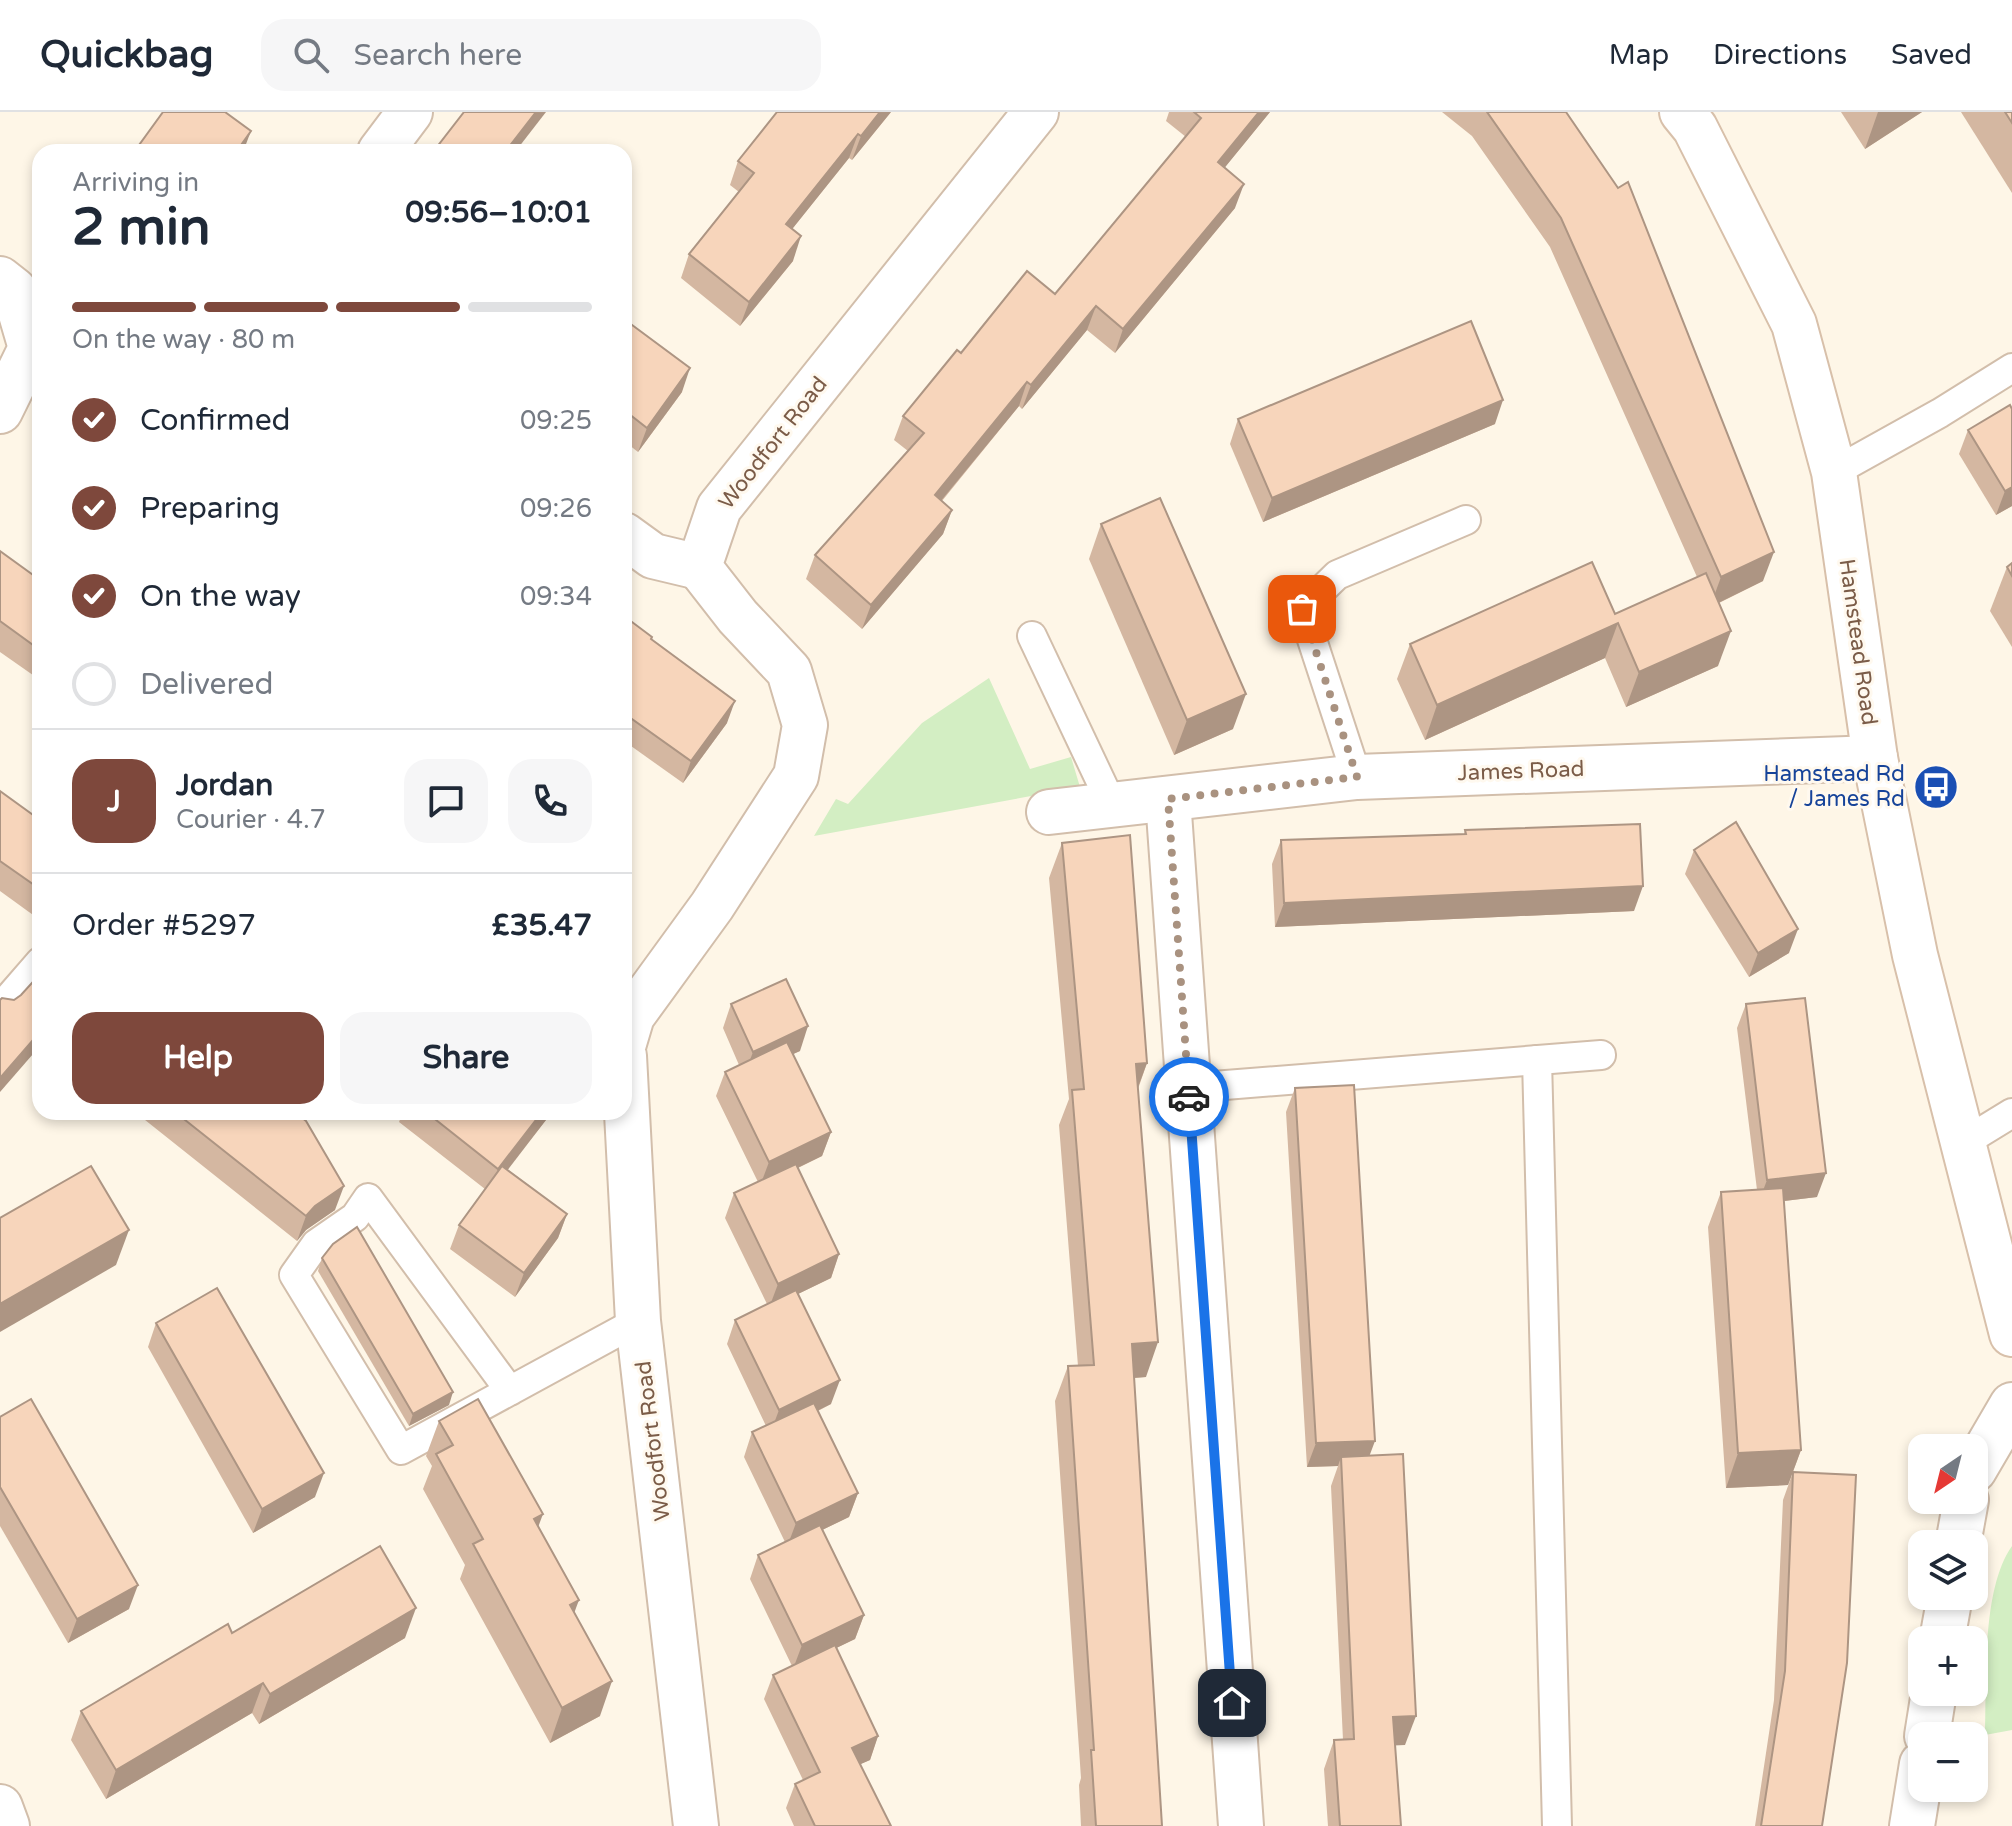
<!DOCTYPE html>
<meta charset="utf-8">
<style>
:root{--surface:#fff;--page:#f6f6f7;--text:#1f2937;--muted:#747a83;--line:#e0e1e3;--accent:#7e483c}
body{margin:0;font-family:"Varela Round",sans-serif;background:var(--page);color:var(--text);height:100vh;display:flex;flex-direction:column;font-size:30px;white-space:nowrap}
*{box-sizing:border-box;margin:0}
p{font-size:26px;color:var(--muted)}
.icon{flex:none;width:44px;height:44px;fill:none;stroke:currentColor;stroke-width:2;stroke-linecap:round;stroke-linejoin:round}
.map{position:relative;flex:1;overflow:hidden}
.details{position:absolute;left:32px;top:32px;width:600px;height:976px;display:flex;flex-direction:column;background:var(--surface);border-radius:24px;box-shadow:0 4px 12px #0003}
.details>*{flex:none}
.needle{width:52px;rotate:215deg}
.tools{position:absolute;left:1908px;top:1322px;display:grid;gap:16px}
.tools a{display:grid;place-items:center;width:80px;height:80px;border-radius:16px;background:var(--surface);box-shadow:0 4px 12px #0003;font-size:40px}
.pin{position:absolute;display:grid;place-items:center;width:68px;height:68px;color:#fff;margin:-34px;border-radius:16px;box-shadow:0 4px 12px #0006}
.courier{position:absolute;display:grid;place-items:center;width:80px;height:80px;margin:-40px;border:6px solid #1a73e8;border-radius:50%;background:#fff;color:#222;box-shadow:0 2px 10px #0007}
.overview em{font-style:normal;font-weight:800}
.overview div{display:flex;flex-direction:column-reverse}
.overview{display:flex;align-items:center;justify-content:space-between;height:136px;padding:0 40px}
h1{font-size:52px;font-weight:800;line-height:60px}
.bar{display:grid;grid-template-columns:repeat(4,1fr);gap:12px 8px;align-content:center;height:96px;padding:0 40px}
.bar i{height:10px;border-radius:6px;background:var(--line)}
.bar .current{background:var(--accent)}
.bar p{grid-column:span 4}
.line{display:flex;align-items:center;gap:20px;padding:0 40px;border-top:2px solid var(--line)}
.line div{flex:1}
.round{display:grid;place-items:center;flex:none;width:84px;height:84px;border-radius:24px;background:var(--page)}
ol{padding:0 40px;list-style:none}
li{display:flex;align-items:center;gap:24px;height:88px}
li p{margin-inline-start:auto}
li .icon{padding:8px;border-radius:50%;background:var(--accent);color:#fff;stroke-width:4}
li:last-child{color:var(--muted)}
li i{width:44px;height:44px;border:4px solid var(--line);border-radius:50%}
.button{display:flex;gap:16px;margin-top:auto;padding:16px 40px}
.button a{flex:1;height:92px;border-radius:24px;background:var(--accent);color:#fff;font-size:32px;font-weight:800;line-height:92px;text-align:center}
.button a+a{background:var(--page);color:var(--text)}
header{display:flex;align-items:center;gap:48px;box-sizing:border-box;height:112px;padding:0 40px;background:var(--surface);border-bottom:2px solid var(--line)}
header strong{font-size:38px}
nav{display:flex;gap:44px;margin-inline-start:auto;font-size:28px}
.search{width:560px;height:72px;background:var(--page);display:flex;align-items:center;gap:20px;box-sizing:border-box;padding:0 28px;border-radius:24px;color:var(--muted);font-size:30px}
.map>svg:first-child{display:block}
</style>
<header>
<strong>Quickbag</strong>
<div class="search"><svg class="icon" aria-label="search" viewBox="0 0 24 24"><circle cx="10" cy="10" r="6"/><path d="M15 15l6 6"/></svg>Search here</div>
<nav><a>Map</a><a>Directions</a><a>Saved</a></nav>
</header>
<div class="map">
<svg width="2012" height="1714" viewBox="0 0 2012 1714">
<rect width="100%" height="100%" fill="#fef6e7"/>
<g fill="#d3eec3">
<polygon points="989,566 1030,657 1071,645 1080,675 814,724 836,687 848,692 922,611"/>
<path d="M2012,1434V1618L1985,1623C1987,1570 1981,1478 2012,1434Z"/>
</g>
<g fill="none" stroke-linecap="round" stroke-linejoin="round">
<g stroke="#d2beab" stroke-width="32">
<g id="service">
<polyline points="1834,360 1940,301 2012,256"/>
<polyline points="1032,524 1112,693"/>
<polyline points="1357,665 1302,497 1337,463 1466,408"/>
<polyline points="0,896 40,850"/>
<polyline points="1537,948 1557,1714"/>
<polyline points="1188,976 1601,943"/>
<polyline points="1963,1031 2012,1001"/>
<polyline points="510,1279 368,1086 355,1105 316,1132 294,1163 401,1338 638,1209"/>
</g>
</g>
<g stroke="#d2beab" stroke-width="48">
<g id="minor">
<polyline points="380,40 410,0"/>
<polyline points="0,167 14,178 31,236 0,299"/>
<polyline points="624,423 653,444 699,455"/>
<polyline points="1168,687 1241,1714"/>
<polyline points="1049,700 1357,665 1875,646"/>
<polyline points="624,931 632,904 712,794 796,664 805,613 789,559 738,505 699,455 719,396 1036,0"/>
<polyline points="624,944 638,1209 696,1714"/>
<polyline points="1974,1358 2012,1293"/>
<polyline points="1958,1432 1966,1388"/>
<polyline points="1942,1528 1950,1484"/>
<polyline points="1927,1624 1934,1580"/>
<polyline points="0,1695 7,1714"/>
<polyline points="1912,1714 1922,1652"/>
</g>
</g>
<g stroke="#d8c0aa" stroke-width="48">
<polyline id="secondary" points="1682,0 1695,16 1794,212 1834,360 1875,646 1915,843 2012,1222"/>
</g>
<use href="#service" stroke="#fff" stroke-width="28"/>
<use href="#minor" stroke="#fff" stroke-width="44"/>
<use href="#secondary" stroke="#fff" stroke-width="44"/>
</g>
<g fill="#d4b7a1">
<polygon points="891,0 852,48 849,46 792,117 793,149 740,214 681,166 689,142 739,80 730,73 738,49"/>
<polygon points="1169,0 1270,0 1224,56 1235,96 1115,241 1087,218 1022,297 1019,294 942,389 952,398 943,422 862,517 806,467 815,443 908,339 894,328 903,304 961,241 1055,182 1186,25 1166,9"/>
<polygon points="1442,0 1566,0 1763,469 1719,491 1718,554 1626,595 1605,546 1425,628 1397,567 1410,532 1615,502 1697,465 1550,135 1472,24"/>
<polygon points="1841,0 1922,0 1865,37"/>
<polygon points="1961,0 2012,0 2012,81"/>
<polygon points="624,207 682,280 638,340 624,329"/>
<polygon points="2012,297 2012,394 1996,403 1959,342 1968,318"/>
<polygon points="1238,307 1495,312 1263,410 1230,332"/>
<polygon points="1101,412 1233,617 1174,643 1089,447"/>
<polygon points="0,439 40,468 40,568 0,540"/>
<polygon points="2012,451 2012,535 1990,499 2007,455"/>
<polygon points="624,504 651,528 727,611 683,671 624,629"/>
<polygon points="0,679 40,708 40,808 0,779"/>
<polygon points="1465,718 1634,799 1275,815 1272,752 1281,728 1464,722"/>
<polygon points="1062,731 1147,951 1138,977 1146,1265 1134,1266 1162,1714 1081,1714 1079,1673 1081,1666 1055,1289 1068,1254 1078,1254 1059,1013 1069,987 1049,766"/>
<polygon points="1694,738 1789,841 1749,865 1685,762"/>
<polygon points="731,892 800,939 793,942 831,1020 822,1044 798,1056 839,1142 831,1166 798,1182 831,1292 818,1299 858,1381 849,1405 822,1418 864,1503 855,1527 836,1536 878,1624 870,1648 860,1652 891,1714 794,1714 786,1696 795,1672 803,1668 764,1587 773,1563 792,1554 750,1467 758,1443 785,1430 744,1345 752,1320 766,1314 727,1232 735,1208 767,1192 725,1106 734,1081 758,1070 716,984 725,960 739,953 723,916"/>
<polygon points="1746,892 1817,1085 1784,1089 1801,1338 1788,1373 1726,1376 1708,1115 1721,1080 1757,1078 1737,916"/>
<polygon points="1295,976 1369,1344 1405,1633 1395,1633 1401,1714 1328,1714 1324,1657 1334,1628 1343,1628 1331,1374 1338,1354 1307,1355 1286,1000"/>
<polygon points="135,1000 295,1000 335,1098 306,1118 297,1129"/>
<polygon points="403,1000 548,1000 546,1008 507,1057 567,1102 558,1126 515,1185 450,1137 459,1113 485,1077 399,1010"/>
<polygon points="322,1146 449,1293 409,1314 318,1159"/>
<polygon points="156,1211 315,1385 253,1421 148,1235"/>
<polygon points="0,1305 129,1497 68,1531 0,1414"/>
<polygon points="439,1309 538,1415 574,1501 600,1604 550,1631 460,1467 465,1453 423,1377 432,1354 426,1344"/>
<polygon points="1793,1360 1822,1714 1755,1714 1774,1588 1783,1388"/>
<polygon points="232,1521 405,1526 259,1612 252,1601 106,1687 71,1628 81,1599"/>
</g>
<g fill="#ad9583">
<polygon points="536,0 546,0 515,40 505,40"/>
<polygon points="880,0 891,0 852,48 861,24"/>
<polygon points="1259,0 1270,0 1209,75 1218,50"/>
<polygon points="1878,0 1922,0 1865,37"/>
<polygon points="251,19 243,40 236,40"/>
<polygon points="858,22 849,46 777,136 786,112"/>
<polygon points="1244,72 1235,96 1115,241 1123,217"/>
<polygon points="801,124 793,149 740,214 749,190"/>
<polygon points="1096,194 1087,218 1022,297 1031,273"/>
<polygon points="690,256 682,280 638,340 647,316"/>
<polygon points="1027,270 1019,294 926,407 935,383"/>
<polygon points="1503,288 1495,312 1263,410 1272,386"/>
<polygon points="2012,375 2012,394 1996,403 2005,379"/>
<polygon points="952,398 943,422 862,517 871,493"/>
<polygon points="1774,440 1763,469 1710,495 1721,465"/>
<polygon points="1618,511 1605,546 1425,628 1437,593"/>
<polygon points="1731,519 1718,554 1626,595 1639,560"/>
<polygon points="1246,582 1233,617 1174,643 1187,608"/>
<polygon points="735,589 727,611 683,671 691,649"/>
<polygon points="1643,774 1634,799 1275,815 1284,791"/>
<polygon points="1798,817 1789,841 1749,865 1758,841"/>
<polygon points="808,914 800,939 744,964 753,940"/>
<polygon points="40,920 40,934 0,980 0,966"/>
<polygon points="1147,951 1134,986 1136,952"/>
<polygon points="542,1000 548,1000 546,1008 490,1081 498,1057"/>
<polygon points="831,1020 822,1044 760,1074 769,1050"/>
<polygon points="1826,1061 1817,1085 1758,1092 1767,1068"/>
<polygon points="344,1074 335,1098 306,1118 297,1129 306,1104 315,1094"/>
<polygon points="567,1102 558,1126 515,1185 524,1161"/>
<polygon points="129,1118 116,1153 0,1220 0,1192"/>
<polygon points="839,1142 831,1166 769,1196 778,1172"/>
<polygon points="1158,1230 1146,1265 1119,1267 1132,1232"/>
<polygon points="840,1268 831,1292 770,1322 779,1298"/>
<polygon points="453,1280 449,1293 409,1314 413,1302"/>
<polygon points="1375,1329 1366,1353 1341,1345 1338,1354 1307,1355 1316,1331"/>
<polygon points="1801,1338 1788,1373 1726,1376 1738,1341"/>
<polygon points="324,1361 315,1385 253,1421 262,1397"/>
<polygon points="858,1381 849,1405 787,1435 796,1411"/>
<polygon points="543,1402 530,1437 534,1407"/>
<polygon points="138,1473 129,1497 68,1531 77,1507"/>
<polygon points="579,1488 566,1523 570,1493"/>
<polygon points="416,1496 405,1526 259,1612 270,1582"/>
<polygon points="864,1503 855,1527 793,1557 802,1533"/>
<polygon points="612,1569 600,1604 550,1631 562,1596"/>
<polygon points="263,1571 252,1601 106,1687 116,1658"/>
<polygon points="1416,1604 1405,1633 1382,1634 1393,1605"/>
<polygon points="878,1624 870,1648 843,1660 852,1636"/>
</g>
<g fill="#f7d5bb" stroke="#ad9583" stroke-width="2">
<polygon points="163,0 225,0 251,19 236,40 134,40"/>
<polygon points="464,0 536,0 505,40 433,40"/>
<polygon points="777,0 880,0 861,24 858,22 786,112 801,124 749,190 689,142 754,61 738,49"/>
<polygon points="1194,0 1259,0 1218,50 1244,72 1123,217 1096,194 1031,273 1027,270 935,383 952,398 871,493 815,443 924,321 903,304 957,238 961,241 1027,159 1055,182 1201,6"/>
<polygon points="1487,0 1566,0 1618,76 1628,70 1774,440 1721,465 1561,106"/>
<polygon points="2005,0 2012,0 2012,11"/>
<polygon points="624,207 690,256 647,316 624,298"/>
<polygon points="1471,209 1503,288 1272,386 1238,307"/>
<polygon points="2010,293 2012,297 2012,375 2005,379 1968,318"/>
<polygon points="1160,386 1246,582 1187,608 1101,412"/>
<polygon points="0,439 40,468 40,538 0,509"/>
<polygon points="1592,450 1615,502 1706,461 1731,519 1639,560 1618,511 1437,593 1410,532"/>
<polygon points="2012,451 2012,464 2007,455"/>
<polygon points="624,504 652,525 651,527 735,589 691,649 625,602 629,597 624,594"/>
<polygon points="0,679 40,708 40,777 0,749"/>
<polygon points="1736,710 1798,817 1758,841 1694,738"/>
<polygon points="1640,712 1643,774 1284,791 1281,728 1466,722 1465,718"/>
<polygon points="1130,723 1147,951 1136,952 1158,1230 1132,1232 1162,1714 1096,1714 1091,1638 1094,1638 1068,1254 1094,1253 1072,978 1084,977 1062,731"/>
<polygon points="40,862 40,920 0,966 0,888 2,886 14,888 21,883"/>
<polygon points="786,867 808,914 753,940 731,892"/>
<polygon points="1805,886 1826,1061 1767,1068 1746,892"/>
<polygon points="787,930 831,1020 769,1050 725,960"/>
<polygon points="1354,973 1375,1329 1316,1331 1295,976"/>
<polygon points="175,1000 295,1000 306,1009 344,1074 315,1094 306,1104"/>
<polygon points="426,1000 542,1000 498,1057"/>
<polygon points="796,1052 839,1142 778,1172 734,1081"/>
<polygon points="91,1054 129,1118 0,1192 0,1106"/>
<polygon points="502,1054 567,1102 524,1161 459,1113"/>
<polygon points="1783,1076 1801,1338 1738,1341 1721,1080"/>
<polygon points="357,1115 453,1280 413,1302 322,1146 333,1132"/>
<polygon points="217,1176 324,1361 262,1397 156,1211"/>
<polygon points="796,1178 840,1268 779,1298 735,1208"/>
<polygon points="31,1287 138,1473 77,1507 0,1375 0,1305"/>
<polygon points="478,1287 543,1402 534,1407 579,1488 570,1493 612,1569 562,1596 473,1432 483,1427 436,1342 453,1333 439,1309"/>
<polygon points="814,1291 858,1381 796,1411 752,1320"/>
<polygon points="1403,1342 1416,1604 1393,1605 1401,1714 1340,1714 1334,1628 1354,1627 1341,1345"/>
<polygon points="1793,1360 1856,1363 1847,1551 1822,1714 1761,1714 1785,1559"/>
<polygon points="820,1413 864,1503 802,1533 758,1443"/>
<polygon points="380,1434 416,1496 270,1582 263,1571 116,1658 81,1599 228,1512 232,1521"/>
<polygon points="835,1533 878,1624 852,1636 891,1714 815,1714 795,1672 820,1660 773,1563"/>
</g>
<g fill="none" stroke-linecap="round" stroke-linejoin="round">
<polyline stroke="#a99280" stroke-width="8" stroke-dasharray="0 14.4" points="1189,985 1168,687 1357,665 1302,497"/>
<polyline stroke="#1a73e8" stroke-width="10" points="1189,985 1232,1591"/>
</g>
<defs>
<g id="bus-disc" transform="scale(2.3)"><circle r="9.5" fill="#1a4fb4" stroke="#fff9ef"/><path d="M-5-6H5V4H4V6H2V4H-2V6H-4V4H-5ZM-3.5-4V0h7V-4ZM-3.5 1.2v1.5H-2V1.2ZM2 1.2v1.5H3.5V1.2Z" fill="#fff"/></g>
</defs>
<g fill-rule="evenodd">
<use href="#bus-disc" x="1936" y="675"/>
</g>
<g text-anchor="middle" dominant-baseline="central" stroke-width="6" stroke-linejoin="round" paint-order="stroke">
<g font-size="22" fill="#7b5c48" stroke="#fff9ef">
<text transform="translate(773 331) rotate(-52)">Woodfort Road</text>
<text transform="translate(1858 530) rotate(82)">Hamstead Road</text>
<text transform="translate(1521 659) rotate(-2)">James Road</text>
<text transform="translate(653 1329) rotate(-97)">Woodfort Road</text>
</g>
<g font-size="22" fill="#164399" stroke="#fff9ef" text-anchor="end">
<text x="1905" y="662">Hamstead Rd<tspan x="1905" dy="25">/ James Rd</tspan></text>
</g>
</g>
</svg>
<div class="tools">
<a><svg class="needle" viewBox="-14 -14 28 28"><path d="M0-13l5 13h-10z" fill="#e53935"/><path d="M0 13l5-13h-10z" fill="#747a83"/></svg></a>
<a><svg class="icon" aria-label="layers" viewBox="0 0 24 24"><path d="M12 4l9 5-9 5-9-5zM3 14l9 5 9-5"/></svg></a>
<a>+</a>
<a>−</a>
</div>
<div class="pin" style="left:1302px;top:497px;background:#ea580c"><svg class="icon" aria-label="bag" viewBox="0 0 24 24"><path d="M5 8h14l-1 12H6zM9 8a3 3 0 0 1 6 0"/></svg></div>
<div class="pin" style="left:1232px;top:1591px;background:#1f2937"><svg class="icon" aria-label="home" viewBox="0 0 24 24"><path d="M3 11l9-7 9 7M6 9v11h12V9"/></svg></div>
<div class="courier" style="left:1189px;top:985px"><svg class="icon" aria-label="car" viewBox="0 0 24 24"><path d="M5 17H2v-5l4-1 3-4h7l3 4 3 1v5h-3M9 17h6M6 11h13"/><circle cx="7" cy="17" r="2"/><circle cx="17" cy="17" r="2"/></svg></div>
<section class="details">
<div class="overview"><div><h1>2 min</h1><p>Arriving in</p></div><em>09:56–10:01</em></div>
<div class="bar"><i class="current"></i><i class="current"></i><i class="current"></i><i></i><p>On the way · 80 m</p></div>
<ol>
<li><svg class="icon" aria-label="check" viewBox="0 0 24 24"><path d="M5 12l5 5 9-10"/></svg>Confirmed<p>09:25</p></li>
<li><svg class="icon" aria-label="check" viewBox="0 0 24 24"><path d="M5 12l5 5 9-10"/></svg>Preparing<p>09:26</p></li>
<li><svg class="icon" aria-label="check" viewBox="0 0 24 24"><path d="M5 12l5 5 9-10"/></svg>On the way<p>09:34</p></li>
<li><i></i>Delivered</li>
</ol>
<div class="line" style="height:144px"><b class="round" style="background:var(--accent);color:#fff">J</b><div><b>Jordan</b><p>Courier · 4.7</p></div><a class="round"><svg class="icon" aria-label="chat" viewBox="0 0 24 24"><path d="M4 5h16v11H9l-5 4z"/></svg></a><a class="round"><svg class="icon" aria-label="phone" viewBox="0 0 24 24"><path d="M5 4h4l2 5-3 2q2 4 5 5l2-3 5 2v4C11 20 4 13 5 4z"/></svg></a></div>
<div class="line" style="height:104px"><div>Order #5297</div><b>£35.47</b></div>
<div class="button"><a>Help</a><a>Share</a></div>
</section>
</div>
